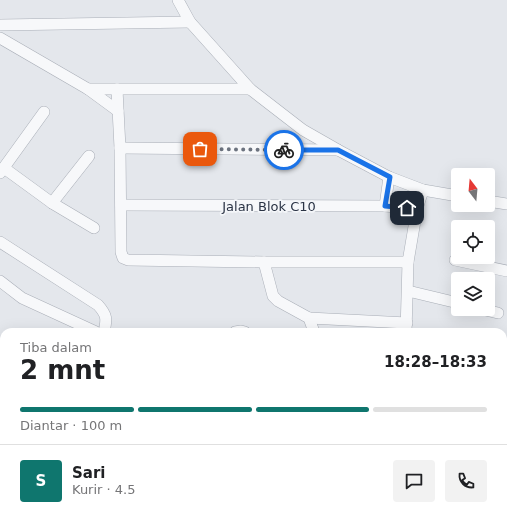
<!DOCTYPE html>
<html lang="id">
<meta charset="utf-8">
<style>
:root{--surface:#fff;--page:#f2f2f2;--text:#202124;--muted:#757577;--line:#e0e0e0;--accent:#0f766e}
body{margin:0;font-family:"DejaVu Sans",sans-serif;background:var(--page);color:var(--text);height:100vh;display:flex;flex-direction:column;font-size:15px;white-space:nowrap}
*{box-sizing:border-box;margin:0}
p{font-size:13px;color:var(--muted)}
.icon{flex:none;width:22px;height:22px;fill:none;stroke:currentColor;stroke-width:2;stroke-linecap:round;stroke-linejoin:round}
.map{position:relative;flex:1;overflow:hidden}
.drawer{position:absolute;left:0px;top:328px;width:507px;height:196px;display:flex;flex-direction:column;background:var(--surface);border-radius:12px 12px 0 0;box-shadow:0 4px 16px #0002}
.drawer>*{flex:none}
.needle{width:26px;rotate:344deg}
.controls{position:absolute;left:451px;top:168px;display:grid;gap:8px}
.controls a{display:grid;place-items:center;width:44px;height:44px;border-radius:4px;background:var(--surface);box-shadow:0 4px 16px #0002;font-size:20px}
.pin{position:absolute;display:grid;place-items:center;width:34px;height:34px;color:#fff;margin:-17px;border-radius:8px;box-shadow:0 2px 6px #0006}
.courier{position:absolute;display:grid;place-items:center;width:40px;height:40px;margin:-20px;border:3px solid #1a73e8;border-radius:50%;background:#fff;color:#222;box-shadow:0 1px 5px #0007}
.overview em{font-style:normal;font-weight:700}
.overview div{display:flex;flex-direction:column-reverse}
.overview{display:flex;align-items:center;justify-content:space-between;height:68px;padding:0 20px}
h1{font-size:26px;font-weight:700;line-height:30px}
.bar{display:grid;grid-template-columns:repeat(4,1fr);gap:6px 4px;align-content:center;height:48px;padding:0 20px}
.bar i{height:5px;border-radius:3px;background:var(--line)}
.bar .on{background:var(--accent)}
.bar p{grid-column:span 4}
.line{display:flex;align-items:center;gap:10px;padding:0 20px;border-top:1px solid var(--line)}
.line div{flex:1}
.round{display:grid;place-items:center;flex:none;width:42px;height:42px;border-radius:4px;background:var(--page)}
.map>svg:first-child{display:block}
</style>
<div class="map">
<svg width="507" height="524" viewBox="0 0 507 524">
<rect width="100%" height="100%" fill="#e4e7ec"/>
<g fill="none" stroke-linecap="round" stroke-linejoin="round">
<g stroke="#a9aeb7" stroke-width="12">
<g id="minor">
<polyline points="178,0 190,22 250,89 303,130 338,150 389,177 423,190 458,196"/>
<polyline points="0,25 190,22"/>
<polyline points="0,38 88,89 250,89"/>
<polyline points="88,89 118,111"/>
<polyline points="117,89 120,148 121,252 123,258 128,260 264,262 408,262"/>
<polyline points="120,148 338,150"/>
<polyline points="4,168 52,203 94,228"/>
<polyline points="0,173 44,112"/>
<polyline points="488,201 507,204"/>
<polyline points="52,203 89,156"/>
<polyline points="121,205 385,206 417,209"/>
<polyline points="385,206 389,177"/>
<path d="M0,242L98,305C107,315 107,319 104,332"/>
<polyline points="455,260 507,271"/>
<polyline points="264,262 273,296 278,301 309,318 314,332"/>
<polyline points="0,281 22,298 96,332"/>
<polyline points="408,291 458,303"/>
<polyline points="481,309 498,313"/>
<polyline points="309,318 407,323"/>
<polyline points="235,332 241,331 245,332"/>
<polyline points="406,332 408,262 417,209 423,190"/>
<polyline points="0,371 4,377"/>
<polyline points="503,429 507,425"/>
<polyline points="503,500 507,503"/>
<polyline points="503,515 507,511"/>
<polyline points="167,520 175,524"/>
<polyline points="335,520 336,524"/>
<polyline points="471,520 477,524"/>
<polyline points="242,524 253,520"/>
<polyline points="448,524 463,520"/>
<polyline points="483,524 495,520"/>
</g>
</g>
<g stroke="#8b94a3" stroke-width="18">
<g id="highway">
<polyline points="0,473 4,474"/>
<polyline points="0,505 4,507"/>
<polyline points="34,520 44,524"/>
<polyline points="111,520 121,524"/>
</g>
</g>
<use href="#minor" stroke="#f7f8fa" stroke-width="11"/>
<use href="#highway" stroke="#fff" stroke-width="16"/>
</g>
<g fill="none" stroke-linecap="round" stroke-linejoin="round">
<polyline stroke="#6c737f" stroke-width="4" stroke-dasharray="0 7.2" points="200,149 284,150"/>
<polyline stroke="#1a73e8" stroke-width="5" points="284,150 338,150 390,177 385,206 407,208"/>
</g>
<g text-anchor="middle" dominant-baseline="central" stroke-width="3.5" stroke-linejoin="round" paint-order="stroke">
<g font-size="13" fill="#2b3445" stroke="#f4f6f9">
<text x="269" y="206">Jalan Blok C10</text>
</g>
</g>
</svg>
<div class="controls">
<a><svg class="needle" viewBox="-14 -14 28 28"><path d="M0-13l5 13h-10z" fill="#e53935"/><path d="M0 13l5-13h-10z" fill="#757577"/></svg></a>
<a><svg class="icon" aria-label="locate" viewBox="0 0 24 24"><circle cx="12" cy="12" r="6"/><path d="M12 2v4M12 18v4M2 12h4M18 12h4"/></svg></a>
<a><svg class="icon" aria-label="layers" viewBox="0 0 24 24"><path d="M12 4l9 5-9 5-9-5zM3 14l9 5 9-5"/></svg></a>
</div>
<div class="pin" style="left:200px;top:149px;background:#ea580c"><svg class="icon" aria-label="bag" viewBox="0 0 24 24"><path d="M5 8h14l-1 12H6zM9 8a3 3 0 0 1 6 0"/></svg></div>
<div class="pin" style="left:407px;top:208px;background:#1f2937"><svg class="icon" aria-label="home" viewBox="0 0 24 24"><path d="M3 11l9-7 9 7M6 9v11h12V9"/></svg></div>
<div class="courier" style="left:284px;top:150px"><svg class="icon" aria-label="bike" viewBox="0 0 24 24"><circle cx="6" cy="16" r="4"/><circle cx="18" cy="16" r="4"/><path d="M6 16l4-8h5l3 8M10 8l3 8H6M13 5h3"/></svg></div>
<section class="drawer">
<div class="overview"><div><h1>2 mnt</h1><p>Tiba dalam</p></div><em>18:28–18:33</em></div>
<div class="bar"><i class="on"></i><i class="on"></i><i class="on"></i><i></i><p>Diantar · 100 m</p></div>
<div class="line" style="height:72px"><b class="round" style="background:var(--accent);color:#fff">S</b><div><b>Sari</b><p>Kurir · 4.5</p></div><a class="round"><svg class="icon" aria-label="chat" viewBox="0 0 24 24"><path d="M4 5h16v11H9l-5 4z"/></svg></a><a class="round"><svg class="icon" aria-label="phone" viewBox="0 0 24 24"><path d="M5 4h4l2 5-3 2q2 4 5 5l2-3 5 2v4C11 20 4 13 5 4z"/></svg></a></div>
</section>
</div>
